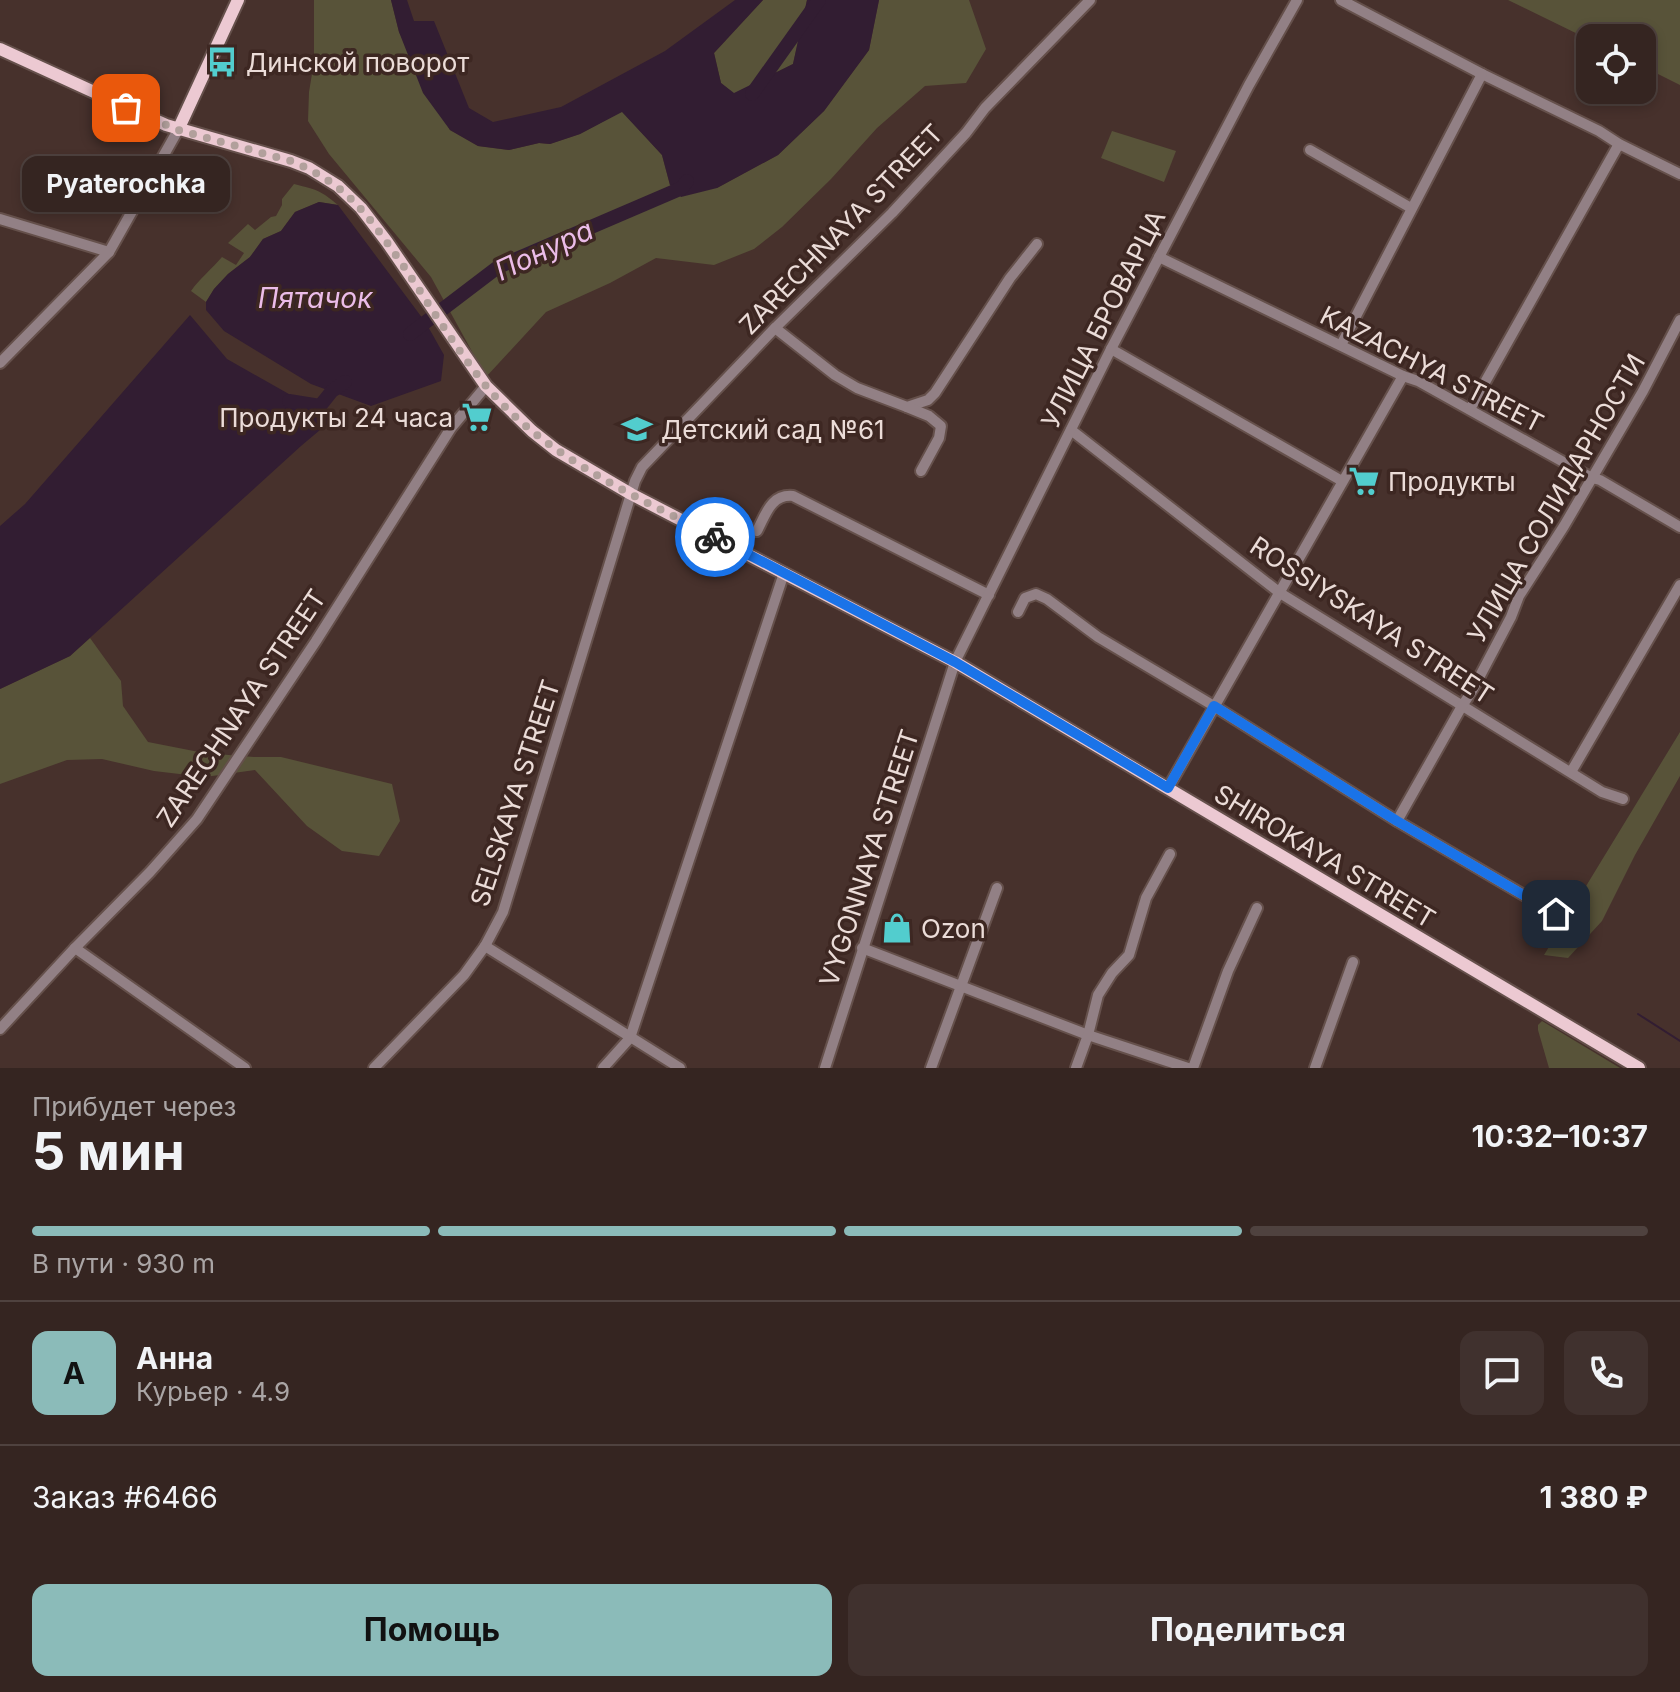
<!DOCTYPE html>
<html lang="ru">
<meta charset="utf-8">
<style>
:root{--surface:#352521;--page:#40312e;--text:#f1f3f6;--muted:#aaa5a5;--line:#4f423f;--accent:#8bbbb9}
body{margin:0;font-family:Inter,sans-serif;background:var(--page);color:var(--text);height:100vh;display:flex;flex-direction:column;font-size:30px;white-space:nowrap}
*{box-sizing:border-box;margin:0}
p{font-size:26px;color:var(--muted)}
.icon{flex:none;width:44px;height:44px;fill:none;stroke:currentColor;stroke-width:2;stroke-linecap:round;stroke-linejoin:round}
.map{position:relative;height:1068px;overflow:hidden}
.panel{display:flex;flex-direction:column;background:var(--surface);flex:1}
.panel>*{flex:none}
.buttons{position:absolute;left:1576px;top:24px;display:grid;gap:16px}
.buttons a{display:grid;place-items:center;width:80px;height:80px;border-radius:16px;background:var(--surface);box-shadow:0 4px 12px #0003,0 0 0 2px var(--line);font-size:40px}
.pin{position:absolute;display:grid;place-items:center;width:68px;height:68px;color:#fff;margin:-34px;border-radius:16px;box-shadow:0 4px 12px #0006}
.courier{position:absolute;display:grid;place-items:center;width:80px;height:80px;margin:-40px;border:6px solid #1a73e8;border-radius:50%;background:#fff;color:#222;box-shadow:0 2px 10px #0007}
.bubble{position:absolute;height:56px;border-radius:16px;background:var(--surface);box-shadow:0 4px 12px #0003,0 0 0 2px var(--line);font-size:26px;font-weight:700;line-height:56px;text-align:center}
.head em{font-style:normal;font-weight:700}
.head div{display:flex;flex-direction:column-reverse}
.head{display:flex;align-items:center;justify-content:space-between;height:136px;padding:0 32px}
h1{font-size:52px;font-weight:700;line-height:60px}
.bar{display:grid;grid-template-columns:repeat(4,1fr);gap:12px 8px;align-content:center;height:96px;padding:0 32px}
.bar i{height:10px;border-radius:6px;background:var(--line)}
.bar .selected{background:var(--accent)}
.bar p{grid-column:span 4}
.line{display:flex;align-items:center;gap:20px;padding:0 32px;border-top:2px solid var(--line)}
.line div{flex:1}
.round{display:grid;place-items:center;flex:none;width:84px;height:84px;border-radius:16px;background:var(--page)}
.primary-button{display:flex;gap:16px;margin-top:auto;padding:16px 32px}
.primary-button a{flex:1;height:92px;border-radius:16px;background:var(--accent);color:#111;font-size:32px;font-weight:700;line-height:92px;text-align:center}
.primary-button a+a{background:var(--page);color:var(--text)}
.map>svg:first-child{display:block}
</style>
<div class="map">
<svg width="1680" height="1068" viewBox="0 0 1680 1068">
<rect width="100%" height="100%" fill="#47312c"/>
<g fill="#585339">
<polygon points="314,0 391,0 399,32 450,130 478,146 509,150 539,143 550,144 580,134 622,111 662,155 670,185 717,188 778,155 824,111 869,50 879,0 969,0 986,49 966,83 925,86 877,128 831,179 782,227 754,249 714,265 656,258 610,283 546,312 486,377 431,277 329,154 308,121 309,92 314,62"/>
<polygon points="763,0 807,0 793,64 734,94 721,83 714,53"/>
<polygon points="1508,0 1680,0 1680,85 1642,66 1642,38 1590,38 1590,40"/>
<polygon points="1112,131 1176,151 1164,182 1101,158"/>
<path d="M294,184C316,190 319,189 338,205L319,202L295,212L281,231L263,239L250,257L228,274L214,289L206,302L191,291C200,278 212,269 222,257L236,265L244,253L228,243L248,224L255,230L271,217L276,216L282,205V199Z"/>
<polygon points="90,638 121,681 123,706 148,742 204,753 254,757 281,757 392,784 400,821 379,856 342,851 307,826 255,770 205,777 154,771 102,759 67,760 0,784 0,689 70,656"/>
<polygon points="1680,732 1680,776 1635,855 1602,921 1568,958 1544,955"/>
<polygon points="1542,1021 1620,1068 1549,1068 1538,1030 1538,1025"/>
</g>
<g fill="#321d32">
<polygon points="391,0 407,0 414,21 434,21 469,108 493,122 561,107 665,51 735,0 763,0 714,53 721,83 734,93 793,64 807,0 879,0 869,50 824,111 778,155 717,188 681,197 670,185 662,155 622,112 580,134 550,144 539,143 509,150 478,146 450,130 423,93 399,32"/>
<polygon points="319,202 338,205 426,323 444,355 441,381 371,406 311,384 224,331 206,310 206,302 214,289 228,274 250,257 263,239 281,231 295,212"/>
<polygon points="190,315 227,359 333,419 301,446 70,656 0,689 0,526 25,504"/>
</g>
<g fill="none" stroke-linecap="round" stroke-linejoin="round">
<polyline stroke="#321d32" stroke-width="2" points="1638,1014 1680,1041"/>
<g stroke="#321d32" stroke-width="14">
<polyline points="752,94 819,0"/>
<polyline points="410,334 498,267 682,188 687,181"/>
<polyline points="289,401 320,406 332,391 345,382"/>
</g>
<g stroke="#65504b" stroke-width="14">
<g id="minor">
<polyline points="1341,0 1482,74 1599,131 1619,144 1680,174"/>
<polyline points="1310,150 1411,208"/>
<polyline points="0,219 109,252"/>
<polyline points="1159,257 1403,376 1418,381 1592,478 1600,480 1680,527"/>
<polyline points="775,328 835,375 857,388 907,407 928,400 935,393 1010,278 1037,244"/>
<polyline points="1341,345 1482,74"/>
<polyline points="1111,349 1342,481"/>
<polyline points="0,363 109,252 178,130"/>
<polyline points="907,407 929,416 941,426 939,438 921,471"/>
<polyline points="1470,409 1619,144"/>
<polyline points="1071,430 1280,593 1602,792 1623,799"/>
<path d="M757,531C766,514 771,494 793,496L989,595"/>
<polyline points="1018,612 1025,598 1036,594 1047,599 1098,637 1214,706 1397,821 1556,914"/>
<polyline points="1571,772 1680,585"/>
<polyline points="1168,788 1403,376"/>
<polyline points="1397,821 1462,706 1472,691 1511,617 1519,596 1564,526 1643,391 1680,320"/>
<polyline points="485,946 680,1068"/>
<polyline points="75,948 245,1068"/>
<polyline points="862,948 1088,1035 1188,1068"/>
<polyline points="0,1029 75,948 150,872 197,819 316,641 451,428 486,386"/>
<polyline points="374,1068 464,975 485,946 503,912 635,481 642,467 775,328 892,213 966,133 985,108 1090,0"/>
<polyline points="603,1068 630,1038 784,573"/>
<polyline points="825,1068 955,662 1111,349 1249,85 1297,0"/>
<polyline points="931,1068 997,888"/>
<polyline points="1076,1068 1088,1035 1098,995 1112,973 1129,955 1146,898 1170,854"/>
<polyline points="1193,1068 1228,971 1257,908"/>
<polyline points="1315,1068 1353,962"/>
</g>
</g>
<g stroke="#65504b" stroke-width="16">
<g id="major">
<polyline points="0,49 166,125 291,161 309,168 338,186 361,208 387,242 486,386 532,431 556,450 631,494 955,662 1639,1068"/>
<polyline points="178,130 238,0"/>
</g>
</g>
<use href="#minor" stroke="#928085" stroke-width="10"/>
<use href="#major" stroke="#ecc9d2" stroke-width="12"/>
</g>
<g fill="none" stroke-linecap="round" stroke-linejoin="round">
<path stroke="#b2a09c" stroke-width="8" stroke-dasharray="0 14.4" d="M126,108L178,130L291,161C327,176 350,194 374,225C414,277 445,335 486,386C545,457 635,496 715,537"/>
<polyline stroke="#1a73e8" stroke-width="10" points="715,537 955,662 1168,788 1214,706 1397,821 1556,914"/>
</g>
<defs>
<g id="bus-bare" transform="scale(2.4)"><path d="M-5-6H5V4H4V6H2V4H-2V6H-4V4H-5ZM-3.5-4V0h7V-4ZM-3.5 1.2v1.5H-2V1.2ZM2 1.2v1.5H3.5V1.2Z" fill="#52cdce" stroke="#3d2722" stroke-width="2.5" paint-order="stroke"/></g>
<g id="supermarket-bare" transform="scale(2.4)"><path d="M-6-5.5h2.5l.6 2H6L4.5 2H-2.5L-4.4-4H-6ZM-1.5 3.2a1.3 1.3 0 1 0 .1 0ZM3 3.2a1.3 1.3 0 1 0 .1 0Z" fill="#52cdce" stroke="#3d2722" stroke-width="2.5" paint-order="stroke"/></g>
<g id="school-bare" transform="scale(2.4)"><path d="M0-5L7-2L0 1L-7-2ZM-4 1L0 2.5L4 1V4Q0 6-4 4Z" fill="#52cdce" stroke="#3d2722" stroke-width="2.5" paint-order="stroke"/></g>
<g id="shop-bare" transform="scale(2.4)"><path d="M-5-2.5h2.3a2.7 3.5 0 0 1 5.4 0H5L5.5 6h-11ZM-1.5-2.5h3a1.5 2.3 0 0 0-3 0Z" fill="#52cdce" stroke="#3d2722" stroke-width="2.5" paint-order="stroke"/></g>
</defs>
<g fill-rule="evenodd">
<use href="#bus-bare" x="222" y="62"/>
<use href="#supermarket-bare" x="477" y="417"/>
<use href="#school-bare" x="637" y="429"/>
<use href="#supermarket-bare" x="1364" y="481"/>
<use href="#shop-bare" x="897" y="928"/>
</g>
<g text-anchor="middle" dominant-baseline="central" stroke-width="7" stroke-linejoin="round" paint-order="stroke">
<g font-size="26" fill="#ebdcd8" stroke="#3d2722" text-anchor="start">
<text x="246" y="62">Динской поворот</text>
<text x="453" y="417" text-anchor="end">Продукты 24 часа</text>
<text x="661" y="429">Детский сад №61</text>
<text x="1388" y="481">Продукты</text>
<text x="921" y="928">Ozon</text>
</g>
<g font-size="26" fill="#ebdcd8" stroke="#3d2722">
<text transform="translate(841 229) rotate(-46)">ZARECHNAYA STREET</text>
<text transform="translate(1103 319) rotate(-63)">УЛИЦА БРОВАРЦА</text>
<text transform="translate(1432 369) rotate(27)">KAZACHYA STREET</text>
<text transform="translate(1556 498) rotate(-60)">УЛИЦА СОЛИДАРНОСТИ</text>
<text transform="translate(1372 620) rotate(33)">ROSSIYSKAYA STREET</text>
<text transform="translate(241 708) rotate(-56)">ZARECHNAYA STREET</text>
<text transform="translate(515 793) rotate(-72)">SELSKAYA STREET</text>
<text transform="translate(1325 856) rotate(31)">SHIROKAYA STREET</text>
<text transform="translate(869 858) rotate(-72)">VYGONNAYA STREET</text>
</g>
<g font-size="28" font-style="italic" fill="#ebbce8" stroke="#3d2722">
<text transform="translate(544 250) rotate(-25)">Понура</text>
<text x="315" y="298">Пятачок</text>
</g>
</g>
</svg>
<div class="buttons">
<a><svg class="icon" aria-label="locate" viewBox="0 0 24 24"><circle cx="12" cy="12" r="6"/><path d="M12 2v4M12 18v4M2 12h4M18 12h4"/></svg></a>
</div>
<div class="pin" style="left:126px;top:108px;background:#ea580c"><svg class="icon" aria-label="bag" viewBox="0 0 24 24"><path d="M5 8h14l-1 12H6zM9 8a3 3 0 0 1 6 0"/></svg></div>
<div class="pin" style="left:1556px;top:914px;background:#1f2937"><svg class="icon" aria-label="home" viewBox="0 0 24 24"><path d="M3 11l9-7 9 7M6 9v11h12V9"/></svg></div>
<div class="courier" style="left:715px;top:537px"><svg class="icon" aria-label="bike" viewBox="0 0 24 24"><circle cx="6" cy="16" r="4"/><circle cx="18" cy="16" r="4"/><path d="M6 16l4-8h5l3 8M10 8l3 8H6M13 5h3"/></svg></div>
<div class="bubble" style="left:22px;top:156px;width:208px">Pyaterochka</div>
</div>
<section class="panel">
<div class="head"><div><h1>5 мин</h1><p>Прибудет через</p></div><em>10:32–10:37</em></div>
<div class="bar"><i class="selected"></i><i class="selected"></i><i class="selected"></i><i></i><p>В пути · 930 m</p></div>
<div class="line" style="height:144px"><b class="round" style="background:var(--accent);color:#111">А</b><div><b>Анна</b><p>Курьер · 4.9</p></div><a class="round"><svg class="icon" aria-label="chat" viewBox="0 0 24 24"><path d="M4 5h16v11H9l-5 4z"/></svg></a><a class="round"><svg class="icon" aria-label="phone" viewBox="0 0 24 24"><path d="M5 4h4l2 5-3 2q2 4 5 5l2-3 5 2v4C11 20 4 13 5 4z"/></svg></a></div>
<div class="line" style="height:104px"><div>Заказ #6466</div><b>1 380 ₽</b></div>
<div class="primary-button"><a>Помощь</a><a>Поделиться</a></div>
</section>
